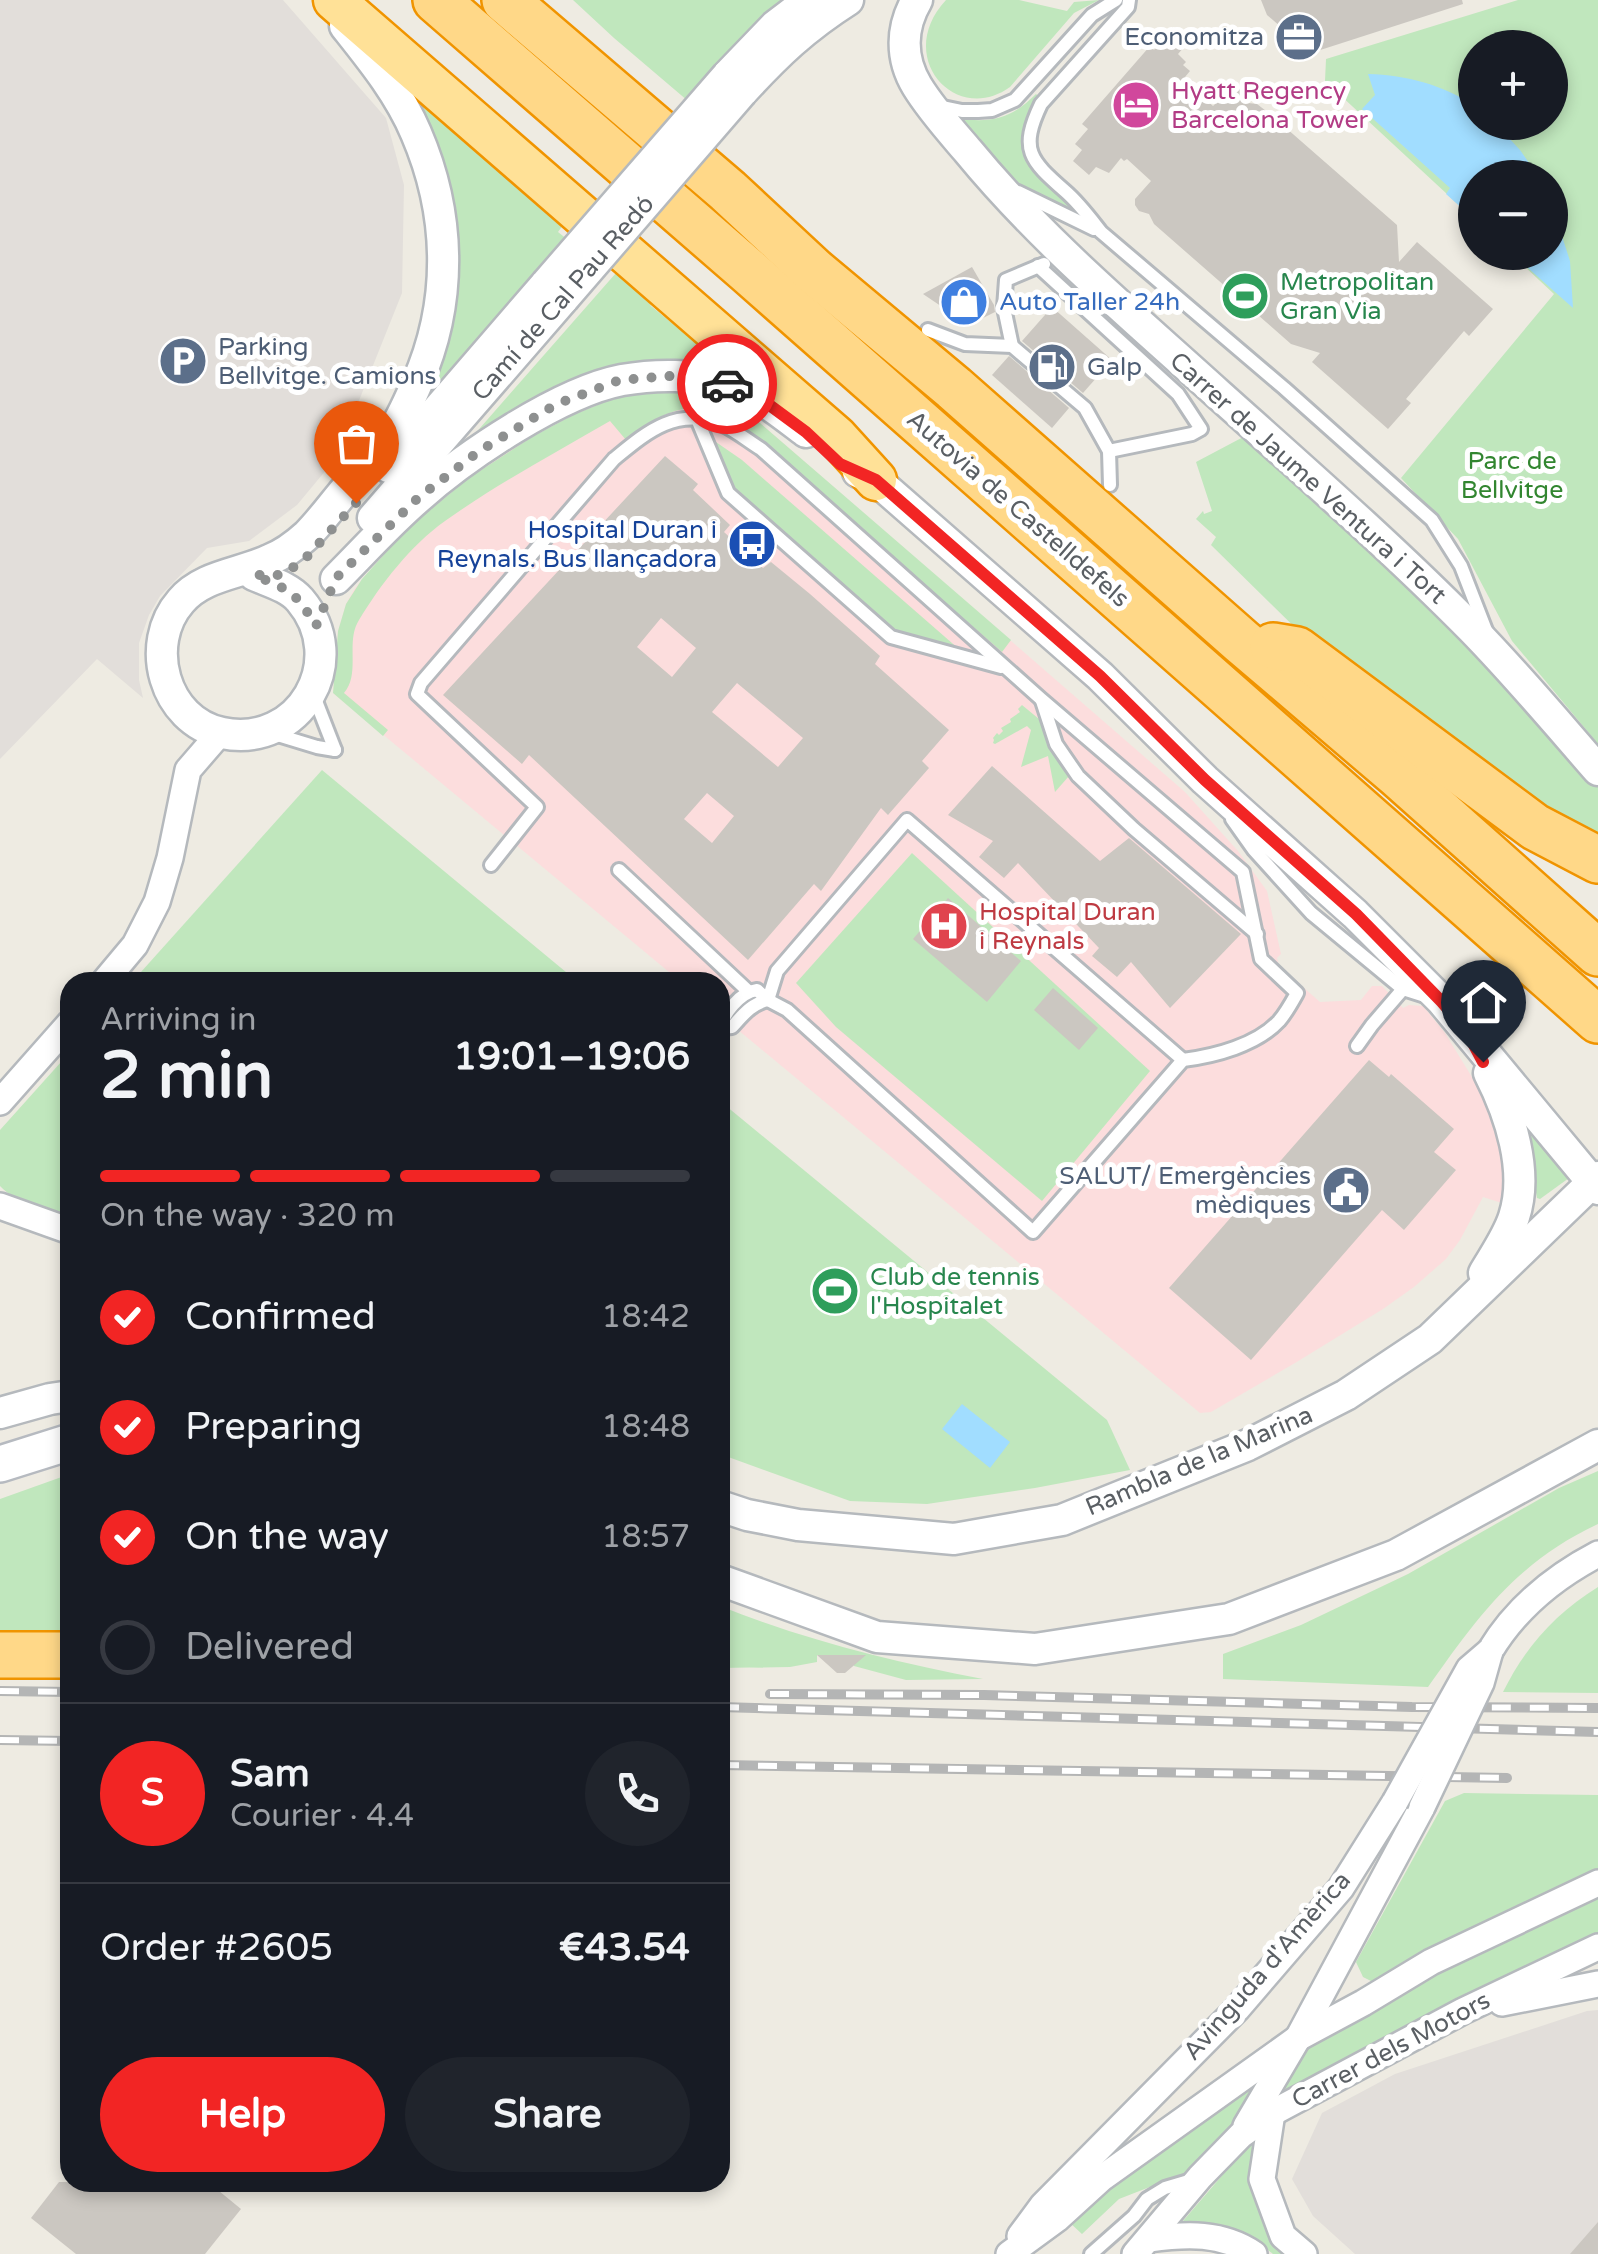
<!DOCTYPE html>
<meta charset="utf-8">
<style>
:root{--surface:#171b24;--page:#20242c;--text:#f1f3f6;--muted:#9ea1a6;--line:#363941;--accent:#f22524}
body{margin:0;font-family:"Varela Round",sans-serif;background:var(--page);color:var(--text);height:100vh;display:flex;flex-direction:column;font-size:38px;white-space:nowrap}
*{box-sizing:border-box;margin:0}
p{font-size:32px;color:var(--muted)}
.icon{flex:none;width:55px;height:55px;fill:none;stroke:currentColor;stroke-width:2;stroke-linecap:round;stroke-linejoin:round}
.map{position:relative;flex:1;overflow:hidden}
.sheet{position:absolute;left:60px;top:972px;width:670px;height:1220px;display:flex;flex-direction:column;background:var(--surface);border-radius:30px;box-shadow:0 5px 15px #0003}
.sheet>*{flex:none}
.controls{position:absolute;left:1458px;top:30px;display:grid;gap:20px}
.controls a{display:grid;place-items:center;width:110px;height:110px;border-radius:50%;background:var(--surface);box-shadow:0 5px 15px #0003;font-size:50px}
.pin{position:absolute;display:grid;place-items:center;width:85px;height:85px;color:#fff;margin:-102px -42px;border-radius:50% 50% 50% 0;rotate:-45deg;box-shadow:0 0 10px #0007}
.pin .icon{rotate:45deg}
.courier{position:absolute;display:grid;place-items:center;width:100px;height:100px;margin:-50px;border:8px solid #f22524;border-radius:50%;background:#fff;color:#222;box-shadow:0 2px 12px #0007}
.head em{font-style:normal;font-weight:700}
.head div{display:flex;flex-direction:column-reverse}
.head{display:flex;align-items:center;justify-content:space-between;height:170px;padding:0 40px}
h1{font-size:65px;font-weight:700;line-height:75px}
.bar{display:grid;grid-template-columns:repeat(4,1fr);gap:15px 10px;align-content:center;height:120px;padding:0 40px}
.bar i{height:12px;border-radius:8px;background:var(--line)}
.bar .current{background:var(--accent)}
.bar p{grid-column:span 4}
.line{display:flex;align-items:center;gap:25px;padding:0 40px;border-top:2px solid var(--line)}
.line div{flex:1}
.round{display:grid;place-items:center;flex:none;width:105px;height:105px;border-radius:52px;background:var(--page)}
ol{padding:0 40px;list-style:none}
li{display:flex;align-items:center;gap:30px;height:110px}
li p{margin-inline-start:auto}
li .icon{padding:10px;border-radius:50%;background:var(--accent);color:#fff;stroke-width:4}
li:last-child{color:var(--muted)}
li i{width:55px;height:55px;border:5px solid var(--line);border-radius:50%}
.action{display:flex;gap:20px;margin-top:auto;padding:20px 40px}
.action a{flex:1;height:115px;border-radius:60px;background:var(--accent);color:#fff;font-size:40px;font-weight:700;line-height:115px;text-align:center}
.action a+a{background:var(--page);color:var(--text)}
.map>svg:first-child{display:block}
</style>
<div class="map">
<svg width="1598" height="2254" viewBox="0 0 1598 2254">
<rect width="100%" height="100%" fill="#eeebe2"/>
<g fill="#e2deda">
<polygon points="0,0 283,0 386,118 404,185 402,293 336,458 297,505 249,541 207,548 160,596 149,615 139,643 139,680 143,698 97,659 0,759"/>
<polygon points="1598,2010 1598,2254 1355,2254 1313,2216 1292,2179 1322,2113 1395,2074 1587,2011"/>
</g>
<polygon fill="#fcdddd" points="696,393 743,411 760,423 1185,792 1238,851 1267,891 1281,954 1277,958 1279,966 1320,1002 1361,1000 1372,986 1382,986 1403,1008 1409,1005 1423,1006 1445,1033 1489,1105 1502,1134 1508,1205 1483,1197 1460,1240 1446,1259 1414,1287 1383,1309 1295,1363 1211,1412 1200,1413 720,1015 720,982 681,982 333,693 338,631 346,604 355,588 389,549 432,508 499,457 532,437 588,408 612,399"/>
<g fill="#c0e7bd" fill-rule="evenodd">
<polygon points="573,0 783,0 761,20 688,101 614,38"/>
<path d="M946,0H1019L1067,11L1074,2L1099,0L1074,13L1010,87C956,126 893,57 946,0Z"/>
<path d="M1518,0H1598V744L1512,641L1458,539L1401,478L1554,294L1510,253L1550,252V178H1475V220L1325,81L1326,59ZM1475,48H1550V122H1475Z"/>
<polygon points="412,86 563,225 558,232 568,240 431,393 429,392 447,340 407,90"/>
<path d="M1036,94L1039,97C1023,119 1018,141 1031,167L1083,215L1020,185L960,120L962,119C994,123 1013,117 1036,94Z"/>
<polygon points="616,273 648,301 651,306 717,360 748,382 698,368 477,442 473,436"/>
<path d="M662,390C695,393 723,399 752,416L1011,640L1002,652L740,424C690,396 668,409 626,440L610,421C555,453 497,484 445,521C410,546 381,584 359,620C345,642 361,673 344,693L388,730L383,736L333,693L338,631L346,604L362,579L407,529L469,478L532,437L573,415L612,399Z"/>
<polygon points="1247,435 1502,668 1598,779 1598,840 1548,814 1322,654 1211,545 1216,537 1196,519 1203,511 1204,514 1212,511 1196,462"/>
<polygon points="713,440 742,460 960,650 894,634 732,492"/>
<polygon points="1022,705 1039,719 1048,742 1069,776 1055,792 1048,756 1021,767 1031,730 1027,726 995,744 993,743 994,740 993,738 997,733 999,735 1003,731 1001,728 1011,722 1010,719 1020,712 1018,709"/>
<polygon points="322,770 578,982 132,982"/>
<polygon points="912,853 1150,1071 1042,1201 836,1027 796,983"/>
<path d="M70,1052V1218C47,1209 17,1204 0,1186V1130Z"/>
<polygon points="720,1101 1107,1420 1130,1470 1035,1488 927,1504 850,1501 720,1454"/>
<polygon points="1527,1125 1531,1126 1569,1178 1540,1199 1537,1198 1525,1128"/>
<path d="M1598,1471V1524C1517,1562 1478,1616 1428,1687L1223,1679V1654L1301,1625L1408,1574L1559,1488Z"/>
<polygon points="70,1474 70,1641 0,1640 0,1499"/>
<path d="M1598,1587V1693L1503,1692C1525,1647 1556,1613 1598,1587Z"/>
<path d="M720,1606C805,1640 893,1662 983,1679L906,1680L854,1666L853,1656L817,1655V1662L790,1667L720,1668Z"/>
<polygon points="1464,1793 1598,1795 1598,1876 1375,1983 1363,1977 1356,1962 1445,1801"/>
<polygon points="1598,1895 1598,1940 1389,2035 1328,2068 1276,2104 1274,2102 1314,2038 1365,2007"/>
<polygon points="1266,2072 1237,2117 1201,2164 1183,2174 1119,2199 1082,2234 1068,2221 1119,2178"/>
<path d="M1256,2136L1285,2254H1273C1238,2225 1226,2226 1183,2221Z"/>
</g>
<g fill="#a1ddff">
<path d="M1368,74C1407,75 1443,85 1475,106V122L1495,123L1520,150L1539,177L1475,178V220L1446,194L1450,188L1362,109L1375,95Z"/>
<polygon points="1550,199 1570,261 1573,308 1511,253 1550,252"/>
<polygon points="962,1404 1010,1442 990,1468 942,1429"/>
</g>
<g fill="#cbc7c1" fill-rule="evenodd">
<polygon points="1261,0 1462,0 1463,4 1311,53 1267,15"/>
<polygon points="1169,33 1184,47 1178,54 1186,62 1183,65 1190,71 1185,77 1193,84 1191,86 1213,106 1231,89 1237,88 1243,91 1248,103 1257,104 1270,114 1397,225 1399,262 1417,242 1493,309 1469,336 1464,331 1406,399 1411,403 1388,429 1312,362 1320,353 1291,344 1154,224 1149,214 1139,211 1135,205 1135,199 1151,181 1127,159 1124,161 1121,158 1109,173 1096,167 1089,175 1073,161 1082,150 1075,144 1088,129 1082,124 1150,46 1154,50"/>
<polygon points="972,267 994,305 995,312 969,325 923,294"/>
<polygon points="1052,307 1112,360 1083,393 1022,341"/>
<polygon points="1009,356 1069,408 1052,428 992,375"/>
<path d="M665,456L698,484L693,490L730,525L724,532L763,568L771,562L810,594L880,656L875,664L949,730L922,761L929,768L888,815L881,808L821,891L814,884L748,960L529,755L522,764L443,695ZM661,618L696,648L672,677L637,647ZM737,683L803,738L778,767L712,712ZM707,793L734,816L712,843L684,819Z"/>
<polygon points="992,766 1100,861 1129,838 1241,934 1170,1008 1131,962 1117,977 1092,956 1099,948 1018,863 1004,878 979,857 993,841 948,815"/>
<polygon points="948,898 1021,961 987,1002 913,939"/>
<polygon points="1053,988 1098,1028 1079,1050 1034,1010"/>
<polygon points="1369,1060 1389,1077 1391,1074 1454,1129 1434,1152 1456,1170 1404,1230 1382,1210 1251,1360 1169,1288"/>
<polygon points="817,1655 866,1655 845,1673 837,1673"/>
<polygon points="59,2182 208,2182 241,2209 205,2254 76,2254 31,2218"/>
<polygon points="1598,2222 1598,2254 1570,2254"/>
</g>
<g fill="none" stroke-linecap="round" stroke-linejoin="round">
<g stroke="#b5b9bd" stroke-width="18">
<g id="service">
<path d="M1129,0L1128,7L1041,104C1019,150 1030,160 1065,191C1079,203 1090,218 1101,232L1284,388L1432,520L1461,566L1487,633"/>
<polyline points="938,106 962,111 978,111 992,110 1015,100 1092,15 1116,0"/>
<polyline points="1018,192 1094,229"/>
<polyline points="1038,266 1178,394 1201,429 1192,434 1109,451"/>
<polyline points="928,330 965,344 1012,346 1085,408 1109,451 1110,485"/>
<polyline points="1012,346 1004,308 1006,280 1044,264"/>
<polyline points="697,419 728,493 891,637 1001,667"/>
<polyline points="314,696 335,750"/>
<polyline points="1042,701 1056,744 1078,776 1134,829 1257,934"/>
<polyline points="271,733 317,747 335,750"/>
<polyline points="1232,819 1254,850 1311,913 1403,989 1425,996"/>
<path d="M491,865L537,807L417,694L421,683L614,459C647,432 675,407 721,424C735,430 748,441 761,449L1041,699L1243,872L1261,959L1297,993C1292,1002 1286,1013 1279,1021C1257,1045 1215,1056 1183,1060L1033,1232L787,1010L768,1000L757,990C740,992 722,1015 720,1030"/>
<polyline points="619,870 748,991"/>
<polyline points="768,1000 777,971 907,820 1183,1060"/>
<path d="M722,1028L732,1027C743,1015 751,1004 768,1000"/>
<polyline points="1357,1046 1372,1025 1403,989"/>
<polyline points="1091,2254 1134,2216 1147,2199 1165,2188 1192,2180"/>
</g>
</g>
<g stroke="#b5b9bd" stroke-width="30">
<g id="minor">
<polyline points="104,982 135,945 157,902 170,858 188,770 220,733"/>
<polyline points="0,1102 70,1023"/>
<polyline points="0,1206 70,1231"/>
<path d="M1490,1651C1516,1608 1554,1577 1598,1554"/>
<polyline points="1502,2003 1598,1984"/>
<polyline points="1272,2113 1262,2179 1283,2236 1304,2254"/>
<polyline points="1246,2126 1298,2038 1422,1807"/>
<polyline points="1020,2236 1043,2205 1237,2009 1341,1888 1395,1802"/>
<path d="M1149,2239C1186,2234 1222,2232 1254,2254"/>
<polyline points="1009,2254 1057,2219 1102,2178 1298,2038 1363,2003 1431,1962 1598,1883"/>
<polyline points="1135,2254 1200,2177 1241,2135 1272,2113 1463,2011 1598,1947"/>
</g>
</g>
<g stroke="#b5b9bd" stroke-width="35">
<g id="tertiary">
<path d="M917,0C901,27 900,58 917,86C931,109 950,130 968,151C1042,241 1131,315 1217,393C1303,470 1391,547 1472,629C1516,674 1557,723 1598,770"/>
<polyline points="727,76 775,26 809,0"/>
<path d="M742,92C777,54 804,28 848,0"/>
<polyline points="388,467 546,284"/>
<polyline points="858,472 876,480 1100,676 1205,780 1355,914 1442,1001 1598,1189"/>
<polyline points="373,518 564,298"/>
<path d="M254,575C270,582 289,587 300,600C351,660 300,749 222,733C164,721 143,644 181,601C203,575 240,574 269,560C282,555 296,545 307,535C321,521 333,504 346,489C361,472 377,455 390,436C401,420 409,401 417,383C453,302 451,214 416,133C399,93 372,60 345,26"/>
<path d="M336,579C363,552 389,523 418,498C465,456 560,392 622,380C656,374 695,374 728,384C757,393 782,414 806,432"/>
<path d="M1484,1273C1494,1256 1508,1236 1514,1217C1529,1171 1510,1114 1489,1073"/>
<polyline points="0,1413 50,1399 70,1396"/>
<polyline points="720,1506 747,1515 798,1525 954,1539 1062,1520 1248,1445 1346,1395 1430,1339 1598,1177"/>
<polyline points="720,1580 877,1637 1035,1649 1229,1619 1396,1555 1598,1445"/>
</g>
</g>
<g stroke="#b6bac0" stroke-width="40">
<polyline id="secondary" points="0,1464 70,1442"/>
</g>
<g stroke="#f09400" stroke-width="45">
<polyline id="trunk" points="334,0 836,436 876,480"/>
</g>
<g stroke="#f09400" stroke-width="50">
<g id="motorway">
<polyline points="436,0 748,271 1598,1020"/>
<polyline points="505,0 728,191 814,271 954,388 1241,641 1398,775 1598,953"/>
<polyline points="1273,646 1297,650 1535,827 1598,860"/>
<polyline points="0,1655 70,1655"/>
</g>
</g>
<use href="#service" stroke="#fff" stroke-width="12"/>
<use href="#minor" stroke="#fff" stroke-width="25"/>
<use href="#tertiary" stroke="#fff" stroke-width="30"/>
<use href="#secondary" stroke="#fff" stroke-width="35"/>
<use href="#trunk" stroke="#ffe197" stroke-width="40"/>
<use href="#motorway" stroke="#ffd888" stroke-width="45"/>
<g stroke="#b4b5b5" stroke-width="10">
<g id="rail">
<polyline points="0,1691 70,1692"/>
<polyline points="770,1694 984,1695 1412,1707 1598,1708"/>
<polyline points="720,1707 1598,1732"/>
<polyline points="0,1740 70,1741"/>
<polyline points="720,1765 1507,1778"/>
</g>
</g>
<use href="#rail" stroke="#fff" stroke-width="6" stroke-dasharray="19" stroke-linecap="butt"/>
<g stroke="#b5b9bd" stroke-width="30" stroke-linecap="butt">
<g id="minor-bridge">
<polyline points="1395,1802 1469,1669 1490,1651"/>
<polyline points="1422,1807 1481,1683 1490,1651"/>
</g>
</g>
<g stroke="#b5b9bd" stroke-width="35" stroke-linecap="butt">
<g id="tertiary-bridge">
<polyline points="546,284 727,76"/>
<polyline points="564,298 742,92"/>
</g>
</g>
<use href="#minor-bridge" stroke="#fff" stroke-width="25"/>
<use href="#tertiary-bridge" stroke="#fff" stroke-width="30"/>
</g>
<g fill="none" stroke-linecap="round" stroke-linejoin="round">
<path stroke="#8e9090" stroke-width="10" stroke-dasharray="0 18" d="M356,503L303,561L281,575H254C291,591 295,591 316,626L336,578L418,498L478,452L540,414L557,404L620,380L671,376L700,378L727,384"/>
<polyline stroke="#f22524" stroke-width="12" points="727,384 764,401 806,432 840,464 876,480 1100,676 1205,780 1356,914 1442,1002 1466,1030 1483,1062"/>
</g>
<defs>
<g id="office-disc" transform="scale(2.5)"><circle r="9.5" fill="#5c6f8a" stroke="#fff"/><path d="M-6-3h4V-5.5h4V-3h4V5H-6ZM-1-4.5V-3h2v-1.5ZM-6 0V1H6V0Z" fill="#fff"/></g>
<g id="hotel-disc" transform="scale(2.5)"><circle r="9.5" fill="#d1479c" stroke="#fff"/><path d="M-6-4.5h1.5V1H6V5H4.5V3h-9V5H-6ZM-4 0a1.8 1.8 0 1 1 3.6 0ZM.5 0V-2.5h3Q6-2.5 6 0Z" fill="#fff"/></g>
<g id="stadium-disc" transform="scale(2.5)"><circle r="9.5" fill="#2e9e5b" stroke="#fff"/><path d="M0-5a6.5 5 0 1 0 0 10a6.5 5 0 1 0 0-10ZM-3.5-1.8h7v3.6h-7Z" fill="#fff"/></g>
<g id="shop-disc" transform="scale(2.5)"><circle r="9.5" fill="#3f7fe0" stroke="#fff"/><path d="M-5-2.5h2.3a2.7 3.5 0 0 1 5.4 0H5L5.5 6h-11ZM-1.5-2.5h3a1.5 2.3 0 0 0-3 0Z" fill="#fff"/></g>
<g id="parking-disc" transform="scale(2.5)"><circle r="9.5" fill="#5c6f8a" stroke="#fff"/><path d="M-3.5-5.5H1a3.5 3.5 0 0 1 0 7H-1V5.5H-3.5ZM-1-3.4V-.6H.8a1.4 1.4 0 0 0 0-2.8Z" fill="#fff"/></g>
<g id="fuel-disc" transform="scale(2.5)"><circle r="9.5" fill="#5c6f8a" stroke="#fff"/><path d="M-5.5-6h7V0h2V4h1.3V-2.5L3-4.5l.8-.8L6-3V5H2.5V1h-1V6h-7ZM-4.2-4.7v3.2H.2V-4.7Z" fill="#fff"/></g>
<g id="bus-disc" transform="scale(2.5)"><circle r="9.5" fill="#1a4fb4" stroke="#fff"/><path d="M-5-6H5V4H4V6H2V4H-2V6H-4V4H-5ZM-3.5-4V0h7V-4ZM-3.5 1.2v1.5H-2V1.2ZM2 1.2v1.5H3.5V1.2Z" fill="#fff"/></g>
<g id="hospital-disc" transform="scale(2.5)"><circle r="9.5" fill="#e0444e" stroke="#fff"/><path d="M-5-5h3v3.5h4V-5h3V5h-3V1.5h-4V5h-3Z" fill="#fff"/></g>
<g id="civic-disc" transform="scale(2.5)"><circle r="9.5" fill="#5c6f8a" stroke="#fff"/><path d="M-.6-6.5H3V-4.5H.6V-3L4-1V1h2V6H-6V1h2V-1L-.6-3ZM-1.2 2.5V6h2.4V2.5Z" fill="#fff"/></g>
</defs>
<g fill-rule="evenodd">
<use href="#office-disc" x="1299" y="37"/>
<use href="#hotel-disc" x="1136" y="105"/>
<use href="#stadium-disc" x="1245" y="296"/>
<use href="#shop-disc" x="964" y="302"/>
<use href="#parking-disc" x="183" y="361"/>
<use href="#fuel-disc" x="1052" y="367"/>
<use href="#bus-disc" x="752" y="544"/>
<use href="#hospital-disc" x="944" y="926"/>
<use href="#civic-disc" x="1346" y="1190"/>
<use href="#stadium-disc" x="835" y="1291"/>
</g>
<g text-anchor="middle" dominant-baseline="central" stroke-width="10" stroke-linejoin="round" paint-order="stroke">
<g font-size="25" fill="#4e5e75" stroke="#fff" text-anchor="end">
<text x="1264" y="37">Economitza</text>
<text x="218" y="347" text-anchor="start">Parking<tspan x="218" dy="29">Bellvitge. Camions</tspan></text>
<text x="1087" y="367" text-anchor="start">Galp</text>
<text x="1311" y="1176">SALUT/ Emergències<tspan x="1311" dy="29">mèdiques</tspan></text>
</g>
<g font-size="25" fill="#b23c85" stroke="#fff" text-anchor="start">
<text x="1171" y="91">Hyatt Regency<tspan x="1171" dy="29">Barcelona Tower</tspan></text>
</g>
<g font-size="25" fill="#27864d" stroke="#fff" text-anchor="start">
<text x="1280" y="282">Metropolitan<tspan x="1280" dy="29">Gran Via</tspan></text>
<text x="870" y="1277">Club de tennis<tspan x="870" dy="29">l'Hospitalet</tspan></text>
</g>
<g font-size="25" fill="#5a5f64" stroke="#fff">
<text transform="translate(563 298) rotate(-49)">Camí de Cal Pau Redó</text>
<text transform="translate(1308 478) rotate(42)">Carrer de Jaume Ventura i Tort</text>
<text transform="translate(1018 509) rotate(41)">Autovia de Castelldefels</text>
<text transform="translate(1199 1461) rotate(-23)">Rambla de la Marina</text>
<text transform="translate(1267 1966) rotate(-49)">Avinguda d'Amèrica</text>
<text transform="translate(1391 2050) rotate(-28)">Carrer dels Motors</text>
</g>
<g font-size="25" fill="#366cbe" stroke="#fff" text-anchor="start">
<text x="999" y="302">Auto Taller 24h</text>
</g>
<g font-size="25" fill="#328630" stroke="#fff">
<text x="1512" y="461">Parc de<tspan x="1512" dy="29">Bellvitge</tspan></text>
</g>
<g font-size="25" fill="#164399" stroke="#fff" text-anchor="end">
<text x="717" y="530">Hospital Duran i<tspan x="717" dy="29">Reynals. Bus llançadora</tspan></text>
</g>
<g font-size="25" fill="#be3a42" stroke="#fff" text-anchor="start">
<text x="979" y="912">Hospital Duran<tspan x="979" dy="29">i Reynals</tspan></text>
</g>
</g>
</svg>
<div class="controls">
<a>+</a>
<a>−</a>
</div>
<div class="pin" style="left:356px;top:503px;background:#ea580c"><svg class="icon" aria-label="bag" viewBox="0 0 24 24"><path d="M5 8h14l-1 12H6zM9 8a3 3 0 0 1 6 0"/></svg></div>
<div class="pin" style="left:1483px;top:1062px;background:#1f2937"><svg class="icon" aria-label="home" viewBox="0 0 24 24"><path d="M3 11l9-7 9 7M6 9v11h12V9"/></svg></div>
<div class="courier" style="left:727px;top:384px"><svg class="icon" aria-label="car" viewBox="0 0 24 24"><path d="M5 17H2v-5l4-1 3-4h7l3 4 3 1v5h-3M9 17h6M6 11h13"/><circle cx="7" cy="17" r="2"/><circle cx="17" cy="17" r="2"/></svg></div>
<section class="sheet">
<div class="head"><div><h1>2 min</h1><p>Arriving in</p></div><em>19:01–19:06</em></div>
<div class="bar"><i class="current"></i><i class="current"></i><i class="current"></i><i></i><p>On the way · 320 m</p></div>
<ol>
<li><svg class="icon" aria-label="check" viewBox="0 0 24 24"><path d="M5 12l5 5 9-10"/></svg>Confirmed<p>18:42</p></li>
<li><svg class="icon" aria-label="check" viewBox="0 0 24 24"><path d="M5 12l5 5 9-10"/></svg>Preparing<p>18:48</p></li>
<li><svg class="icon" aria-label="check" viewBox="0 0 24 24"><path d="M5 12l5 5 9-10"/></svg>On the way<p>18:57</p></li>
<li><i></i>Delivered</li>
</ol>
<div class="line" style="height:180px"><b class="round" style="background:var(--accent);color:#fff">S</b><div><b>Sam</b><p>Courier · 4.4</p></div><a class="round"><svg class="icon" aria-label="phone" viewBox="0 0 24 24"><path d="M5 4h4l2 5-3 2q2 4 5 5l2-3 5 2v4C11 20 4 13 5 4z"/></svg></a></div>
<div class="line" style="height:130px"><div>Order #2605</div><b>€43.54</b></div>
<div class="action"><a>Help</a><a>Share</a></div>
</section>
</div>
